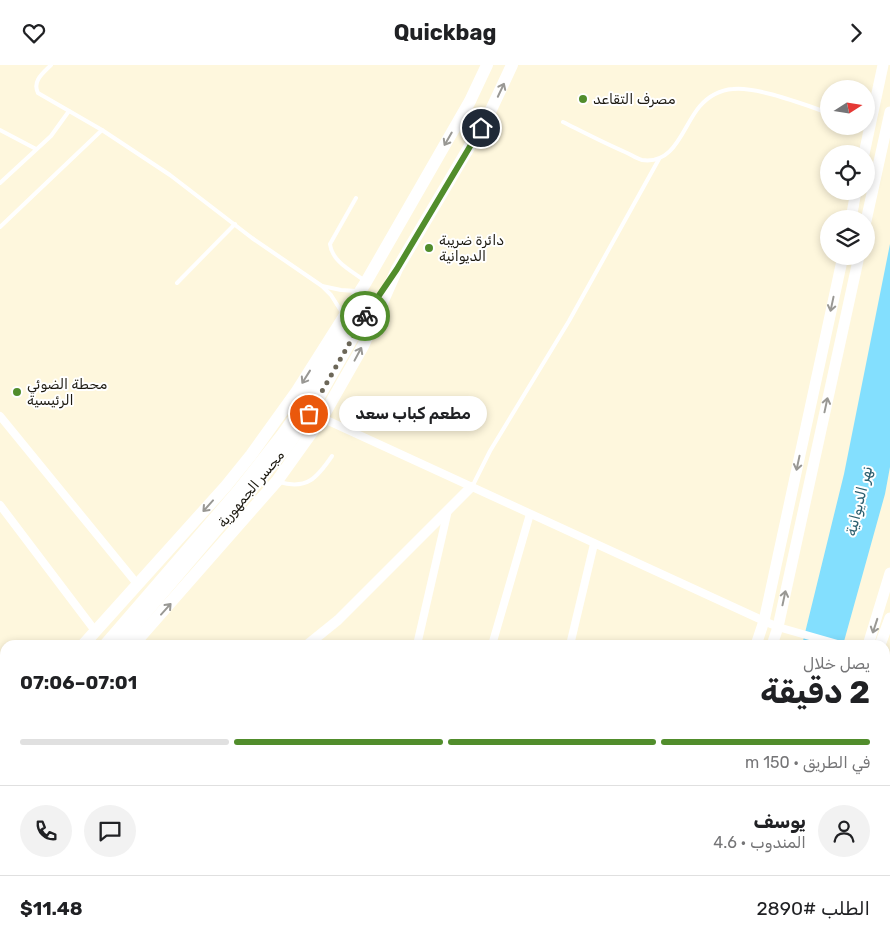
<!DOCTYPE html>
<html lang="ar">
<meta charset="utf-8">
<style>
:root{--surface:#fff;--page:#f2f2f2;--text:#202124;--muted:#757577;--line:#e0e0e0;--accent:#518d2c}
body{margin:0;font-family:Rubik,Cairo,sans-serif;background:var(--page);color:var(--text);direction:rtl;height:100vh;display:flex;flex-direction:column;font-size:19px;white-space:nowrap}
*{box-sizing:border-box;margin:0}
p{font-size:16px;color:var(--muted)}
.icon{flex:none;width:28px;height:28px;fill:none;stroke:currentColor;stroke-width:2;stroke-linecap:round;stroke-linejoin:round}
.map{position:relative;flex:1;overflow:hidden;direction:ltr}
.side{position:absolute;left:0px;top:575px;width:890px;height:310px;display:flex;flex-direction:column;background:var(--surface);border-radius:15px 15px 0 0;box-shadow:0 2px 8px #0003;direction:rtl}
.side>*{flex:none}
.needle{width:32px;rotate:78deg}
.tools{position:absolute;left:820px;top:15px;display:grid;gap:10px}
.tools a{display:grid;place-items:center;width:55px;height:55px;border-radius:50%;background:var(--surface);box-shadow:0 2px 8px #0003;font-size:25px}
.pin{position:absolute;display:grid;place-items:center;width:42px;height:42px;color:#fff;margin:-21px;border:2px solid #fff;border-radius:50%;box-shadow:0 1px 5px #0007}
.courier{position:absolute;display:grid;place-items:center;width:50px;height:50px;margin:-25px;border:4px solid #518d2c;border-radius:50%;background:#fff;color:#222;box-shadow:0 1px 6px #0007}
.bubble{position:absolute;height:35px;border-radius:18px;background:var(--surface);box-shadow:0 2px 8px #0003;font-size:16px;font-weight:700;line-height:35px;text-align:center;direction:rtl}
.head em{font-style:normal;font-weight:700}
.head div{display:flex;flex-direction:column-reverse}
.head{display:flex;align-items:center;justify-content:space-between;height:85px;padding:0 20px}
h1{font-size:32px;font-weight:700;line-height:38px}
.bar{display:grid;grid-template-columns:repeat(4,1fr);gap:8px 5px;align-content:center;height:60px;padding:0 20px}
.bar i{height:6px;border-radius:4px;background:var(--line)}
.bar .active{background:var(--accent)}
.bar p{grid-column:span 4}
.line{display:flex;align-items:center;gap:12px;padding:0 20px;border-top:1px solid var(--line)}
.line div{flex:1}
.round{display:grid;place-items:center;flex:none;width:52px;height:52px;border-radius:26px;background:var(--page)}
header{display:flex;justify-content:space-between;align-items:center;height:65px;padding:0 20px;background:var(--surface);font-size:22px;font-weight:700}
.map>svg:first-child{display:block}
</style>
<header><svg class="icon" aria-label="forward" viewBox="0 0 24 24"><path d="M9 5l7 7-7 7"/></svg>Quickbag<svg class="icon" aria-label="heart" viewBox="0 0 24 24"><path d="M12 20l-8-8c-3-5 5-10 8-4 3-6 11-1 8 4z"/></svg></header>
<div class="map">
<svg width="890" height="885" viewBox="0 0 890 885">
<rect width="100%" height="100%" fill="#fef7dd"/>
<g fill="#83dffe">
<polygon points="890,179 890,402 885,429 843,580 802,580 844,409"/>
<polygon points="682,880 734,880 732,885 680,885"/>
</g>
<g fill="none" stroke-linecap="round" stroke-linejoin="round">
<g stroke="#fff" stroke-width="4">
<path d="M51,0C43,8 32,16 38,28L102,65L170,110L252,173L322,221L331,230L343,249"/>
<path d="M563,57C583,67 604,78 625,87C630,89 637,94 642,95C676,100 683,60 700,41C708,32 720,25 733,24C756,21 805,40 829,48"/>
<polyline points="0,65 36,84"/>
<polyline points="0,118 51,71 69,46"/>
<path d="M356,133L330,179C332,197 352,206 365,216"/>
<polyline points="0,162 102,65"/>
<polyline points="177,218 235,159"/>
<polyline points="322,221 341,225 356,226"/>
<path d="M279,417C307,425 317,413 332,391"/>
<polyline points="472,422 490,386 569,256 659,94"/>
<polyline points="0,738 5,738"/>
<polyline points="0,808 5,803"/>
<polyline points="0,838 5,841"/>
</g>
<g stroke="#fff" stroke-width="8">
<polyline points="0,351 138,520"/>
<polyline points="322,353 764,556 778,562 841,580"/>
<polyline points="0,440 96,567"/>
<polyline points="417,580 448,445"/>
<polyline points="492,580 530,449"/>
<polyline points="570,580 594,479"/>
<polyline points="885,838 890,840"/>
<polyline points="113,885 113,880"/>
<polyline points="180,885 181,880"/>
<polyline points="250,885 251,880"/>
<polyline points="296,885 297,880"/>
<polyline points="390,885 392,880"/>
<polyline points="491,885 493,880"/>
</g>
<g stroke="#fff" stroke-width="10">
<polyline points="307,580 338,555 471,422"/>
<polyline points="358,880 385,885"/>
</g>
<g stroke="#fff" stroke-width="11">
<polyline points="864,89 883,0"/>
<polyline points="851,154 856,126"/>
<polyline points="866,156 890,47"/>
<polyline points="756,580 764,556 843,191"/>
<polyline points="772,580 778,562 859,191"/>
<polyline points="868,580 890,508"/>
<polyline points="880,580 890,553"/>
<polyline points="885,715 890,716"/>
<polyline points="885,732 890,733"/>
<polyline points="639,885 642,880"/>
<polyline points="660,885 662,880"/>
<polyline points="761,885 763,880"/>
<polyline points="773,885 775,880"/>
</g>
<g stroke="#fff" stroke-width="12">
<polyline points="83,580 226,421 251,390 297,326 366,217 470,36 487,0"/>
<polyline points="105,580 238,426 282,370 297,349 343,268"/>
<path d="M118,580L287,382C321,335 344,282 376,235"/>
<polyline points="133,580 277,416 322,353 363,281 397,204 490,47 512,0"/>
<polyline points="0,621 5,621"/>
<polyline points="0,654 5,659"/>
<polyline points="0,668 5,673"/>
<polyline points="0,685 5,682"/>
<polyline points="0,709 5,709"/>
<polyline points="41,885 42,880"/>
<polyline points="57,885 58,880"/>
<polyline points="67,885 68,880"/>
<polyline points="76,885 77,880"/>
</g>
</g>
<defs><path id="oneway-shaft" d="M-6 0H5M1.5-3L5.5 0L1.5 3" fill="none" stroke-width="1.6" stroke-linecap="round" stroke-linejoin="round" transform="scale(1.25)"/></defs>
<g stroke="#999894">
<use href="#oneway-shaft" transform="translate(501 25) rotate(-65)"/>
<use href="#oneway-shaft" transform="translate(448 74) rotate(120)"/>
<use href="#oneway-shaft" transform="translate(832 239) rotate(102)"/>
<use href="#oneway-shaft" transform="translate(358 289) rotate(-62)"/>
<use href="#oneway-shaft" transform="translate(306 312) rotate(122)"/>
<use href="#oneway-shaft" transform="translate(826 340) rotate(-78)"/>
<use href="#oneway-shaft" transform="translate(798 398) rotate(102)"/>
<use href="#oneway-shaft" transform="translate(208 441) rotate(132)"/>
<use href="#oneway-shaft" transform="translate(784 533) rotate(-78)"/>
<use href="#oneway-shaft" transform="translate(166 544) rotate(-48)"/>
<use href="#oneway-shaft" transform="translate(875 561) rotate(108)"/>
</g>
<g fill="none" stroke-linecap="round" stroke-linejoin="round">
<polyline stroke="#6c6758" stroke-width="5" stroke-dasharray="0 9" points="309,349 365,251"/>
<polyline stroke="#518d2c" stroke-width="6" points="365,251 397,204 481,63"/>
</g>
<g fill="#518d2c" stroke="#fff" stroke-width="2">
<circle cx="583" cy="34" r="5"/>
<circle cx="429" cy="183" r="5"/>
<circle cx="17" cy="327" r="5"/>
</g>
<g text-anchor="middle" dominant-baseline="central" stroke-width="4" stroke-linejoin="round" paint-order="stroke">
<g font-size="14" fill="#1d1a11" stroke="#fff" text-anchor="start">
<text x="593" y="34">مصرف التقاعد</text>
<text x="439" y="175">دائرة ضريبة<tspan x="439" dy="16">الديوانية</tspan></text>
<text x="27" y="319">محطة الضوئي<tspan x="27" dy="16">الرئيسية</tspan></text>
</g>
<g font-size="14" fill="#1d1a11" stroke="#fff">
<text transform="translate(251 424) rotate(-50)">مجسر الجمهورية</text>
</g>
<g font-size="15" font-style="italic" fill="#2c5f6f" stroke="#fff">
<text transform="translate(859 436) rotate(-76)">نهر الديوانية</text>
</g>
</g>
</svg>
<div class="tools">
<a><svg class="needle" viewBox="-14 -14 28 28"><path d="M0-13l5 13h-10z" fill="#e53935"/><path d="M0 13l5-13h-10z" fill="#757577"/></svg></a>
<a><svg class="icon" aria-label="locate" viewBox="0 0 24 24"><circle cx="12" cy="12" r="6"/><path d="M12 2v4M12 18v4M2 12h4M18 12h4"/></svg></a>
<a><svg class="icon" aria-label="layers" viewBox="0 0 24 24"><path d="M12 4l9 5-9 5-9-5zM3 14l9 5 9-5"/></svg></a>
</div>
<div class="pin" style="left:309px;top:349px;background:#ea580c"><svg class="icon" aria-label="bag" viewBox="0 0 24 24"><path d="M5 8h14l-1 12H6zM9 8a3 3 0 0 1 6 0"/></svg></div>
<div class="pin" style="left:481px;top:63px;background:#1f2937"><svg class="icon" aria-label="home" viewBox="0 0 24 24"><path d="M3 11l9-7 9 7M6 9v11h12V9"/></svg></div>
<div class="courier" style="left:365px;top:251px"><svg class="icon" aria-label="bike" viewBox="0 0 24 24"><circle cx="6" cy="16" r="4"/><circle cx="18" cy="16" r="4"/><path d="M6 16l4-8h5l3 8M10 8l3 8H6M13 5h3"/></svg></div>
<div class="bubble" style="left:339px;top:331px;width:148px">مطعم كباب سعد</div>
<section class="side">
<div class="head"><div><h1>2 دقيقة</h1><p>يصل خلال</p></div><em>07:01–07:06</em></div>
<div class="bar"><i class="active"></i><i class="active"></i><i class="active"></i><i></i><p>في الطريق · 150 m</p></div>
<div class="line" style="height:90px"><a class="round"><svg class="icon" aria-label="person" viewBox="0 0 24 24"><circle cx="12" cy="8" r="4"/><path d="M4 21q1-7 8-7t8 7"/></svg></a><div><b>يوسف</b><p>المندوب · 4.6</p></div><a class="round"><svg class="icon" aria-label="chat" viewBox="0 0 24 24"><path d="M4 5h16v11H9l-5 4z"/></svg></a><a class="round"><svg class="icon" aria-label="phone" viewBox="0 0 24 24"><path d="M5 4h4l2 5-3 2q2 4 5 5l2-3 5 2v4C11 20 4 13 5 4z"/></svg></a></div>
<div class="line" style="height:65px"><div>الطلب #2890</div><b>$11.48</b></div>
</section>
</div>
